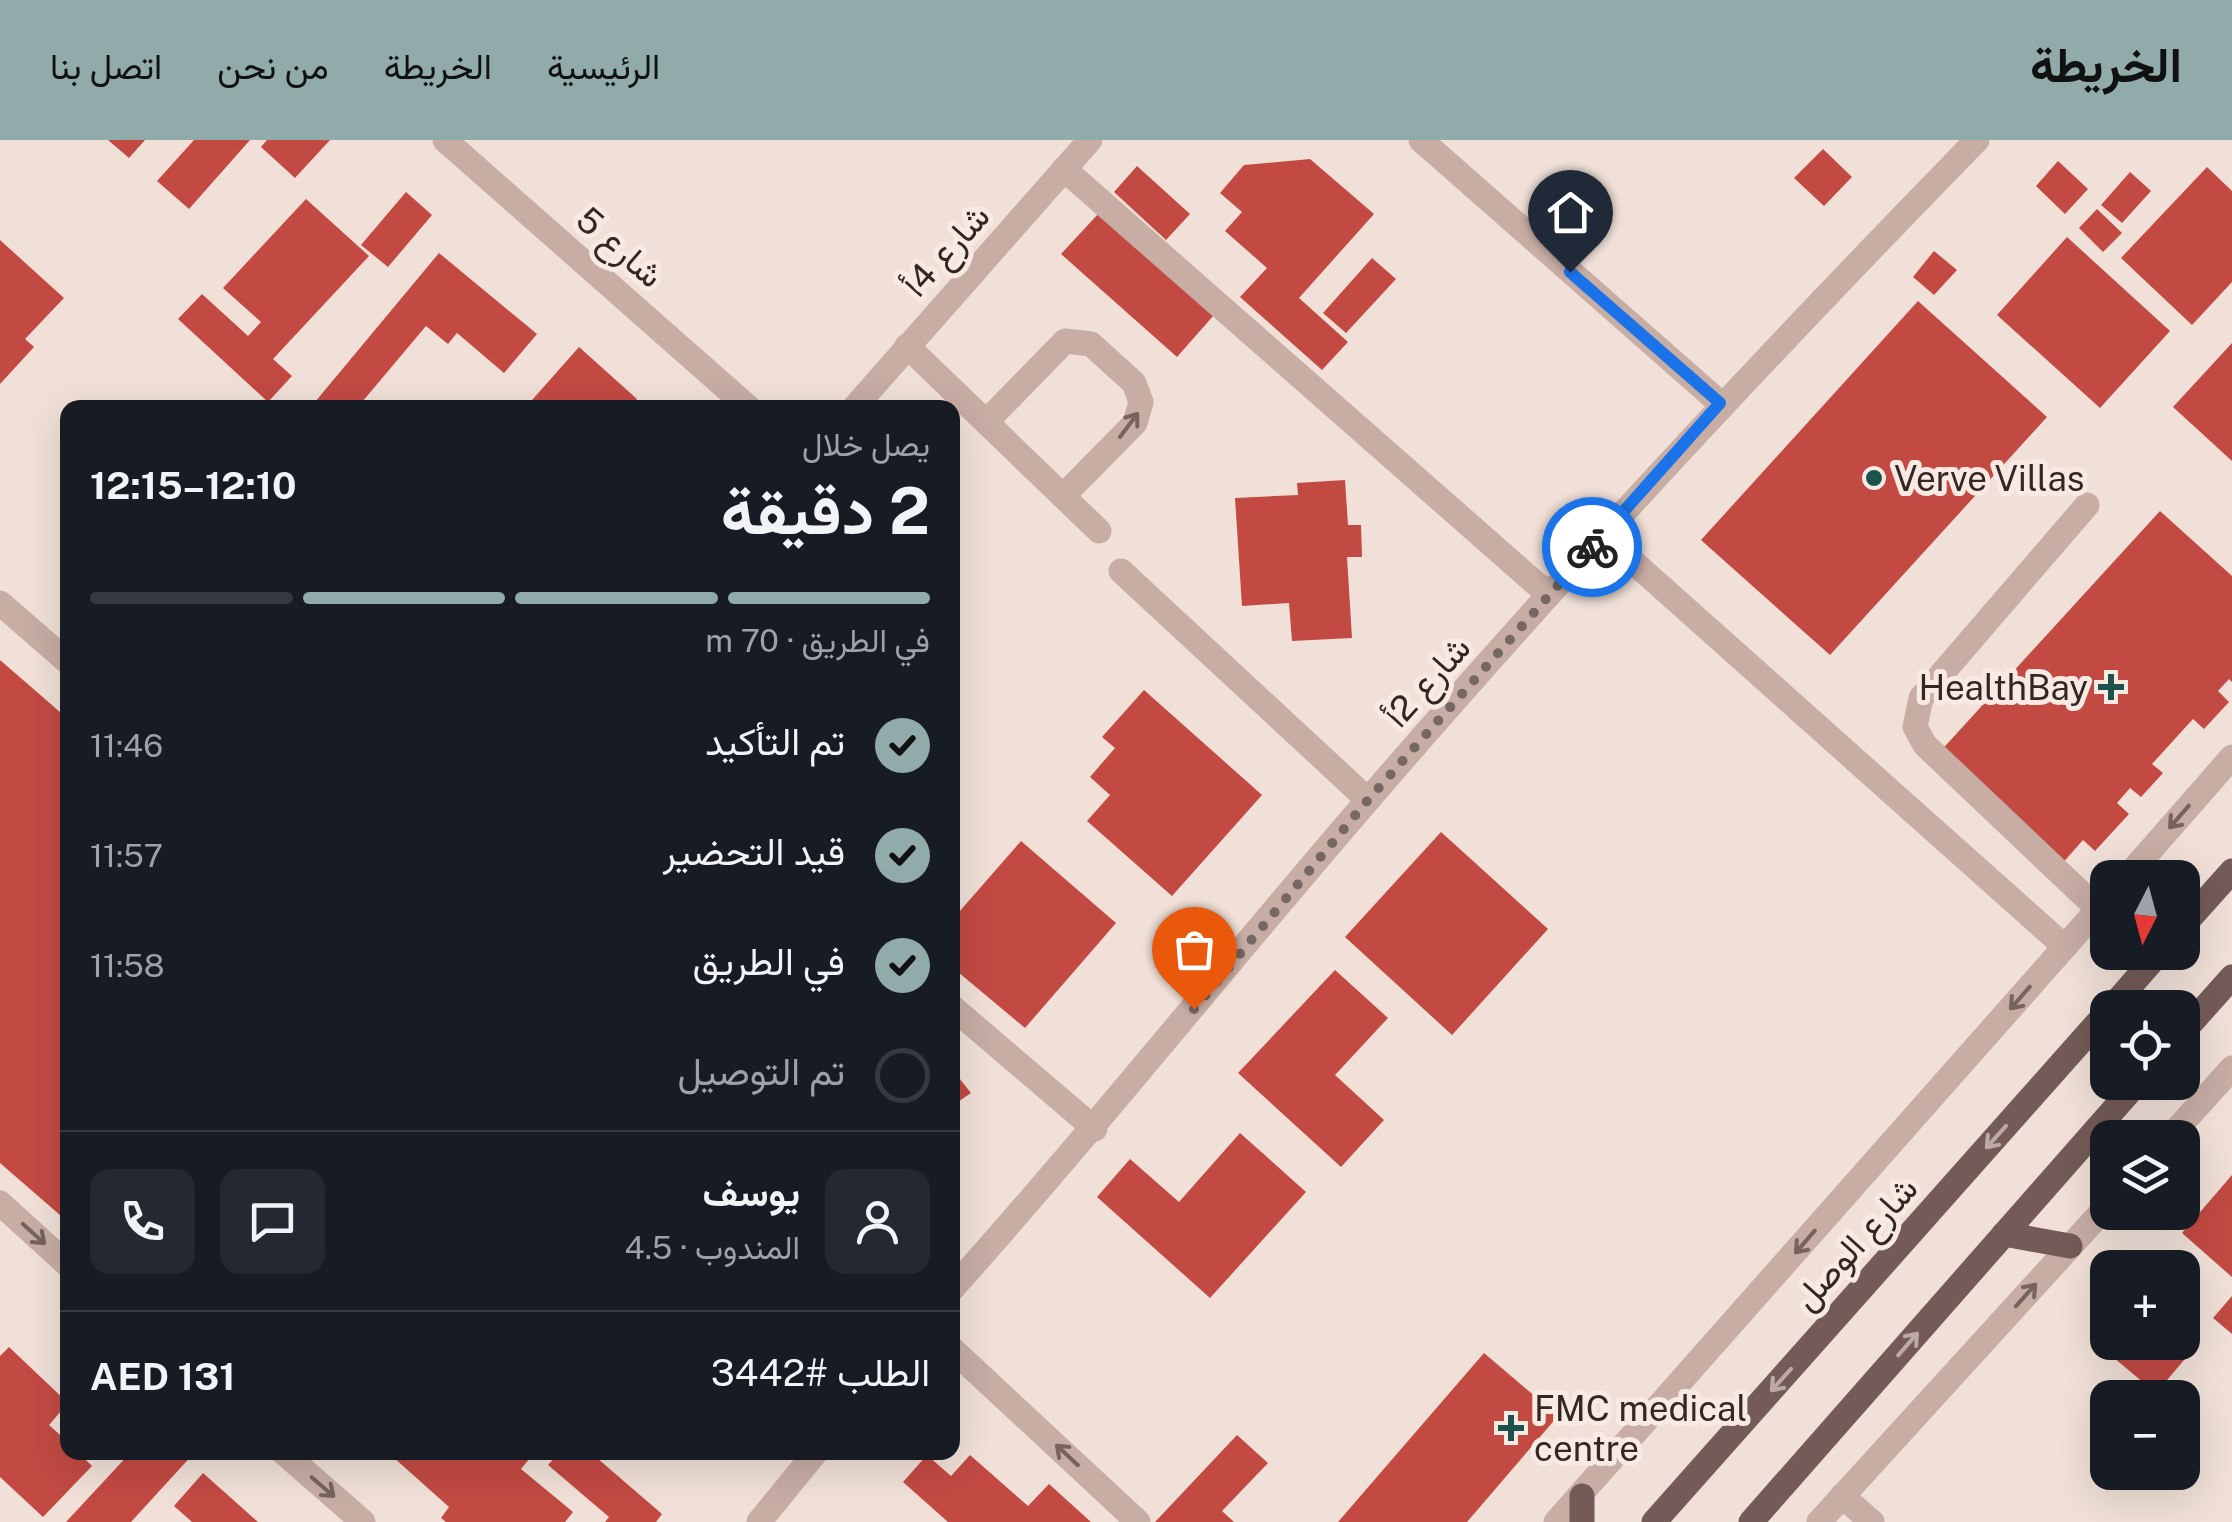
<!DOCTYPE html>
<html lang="ar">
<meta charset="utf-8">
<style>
:root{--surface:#171b24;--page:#242831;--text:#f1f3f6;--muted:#9ea1a6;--line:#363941;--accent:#91abaa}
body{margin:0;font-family:"Public Sans",Vazirmatn,sans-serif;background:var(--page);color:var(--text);direction:rtl;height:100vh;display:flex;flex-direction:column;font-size:38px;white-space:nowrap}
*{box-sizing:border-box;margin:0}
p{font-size:32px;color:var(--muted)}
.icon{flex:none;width:55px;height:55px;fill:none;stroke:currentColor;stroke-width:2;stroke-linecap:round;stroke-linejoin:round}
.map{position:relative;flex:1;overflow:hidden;direction:ltr}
.details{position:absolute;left:60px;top:260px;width:900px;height:1060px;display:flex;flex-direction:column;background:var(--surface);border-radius:20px;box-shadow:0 10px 40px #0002;direction:rtl}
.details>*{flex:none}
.needle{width:65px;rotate:186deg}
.tools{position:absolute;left:2090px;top:720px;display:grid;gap:20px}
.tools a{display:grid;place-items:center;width:110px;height:110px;border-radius:20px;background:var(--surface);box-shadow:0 10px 40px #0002;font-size:50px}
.pin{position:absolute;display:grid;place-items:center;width:85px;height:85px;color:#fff;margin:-102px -42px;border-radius:50% 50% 50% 0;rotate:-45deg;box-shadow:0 0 10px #0007}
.pin .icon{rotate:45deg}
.courier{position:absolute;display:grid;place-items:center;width:100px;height:100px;margin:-50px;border:8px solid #1a73e8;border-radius:50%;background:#fff;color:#222;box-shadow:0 2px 12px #0007}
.overview em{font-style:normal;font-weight:700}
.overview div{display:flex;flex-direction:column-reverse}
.overview{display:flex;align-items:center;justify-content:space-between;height:170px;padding:0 30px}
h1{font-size:65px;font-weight:700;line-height:75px}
.bar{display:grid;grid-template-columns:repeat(4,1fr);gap:15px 10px;align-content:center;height:120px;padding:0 30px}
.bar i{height:12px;border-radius:8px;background:var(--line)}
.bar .selected{background:var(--accent)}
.bar p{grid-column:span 4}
.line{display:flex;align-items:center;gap:25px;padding:0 30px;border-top:2px solid var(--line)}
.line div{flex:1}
.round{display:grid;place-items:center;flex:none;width:105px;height:105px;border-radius:20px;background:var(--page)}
ol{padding:0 30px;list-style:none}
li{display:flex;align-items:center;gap:30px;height:110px}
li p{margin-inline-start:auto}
li .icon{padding:10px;border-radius:50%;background:var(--accent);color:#111;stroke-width:4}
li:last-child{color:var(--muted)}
li i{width:55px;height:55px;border:5px solid var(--line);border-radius:50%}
header{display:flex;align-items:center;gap:60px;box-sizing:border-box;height:140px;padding:0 50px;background:var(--accent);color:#111}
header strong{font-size:48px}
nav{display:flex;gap:55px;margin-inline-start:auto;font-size:35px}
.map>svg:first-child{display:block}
</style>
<header>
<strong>الخريطة</strong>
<nav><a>الرئيسية</a><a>الخريطة</a><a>من نحن</a><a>اتصل بنا</a></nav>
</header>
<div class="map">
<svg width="2232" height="1382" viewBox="0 0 2232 1382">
<rect width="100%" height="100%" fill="#f0e0d7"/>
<g fill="#c24a43">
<polygon points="108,0 145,0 129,18"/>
<polygon points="194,0 250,0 189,69 157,41"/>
<polygon points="267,0 330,0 295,38 261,7"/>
<polygon points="1823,9 1852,37 1824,66 1794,38"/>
<polygon points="1310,19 1374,74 1299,158 1348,202 1322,230 1240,157 1267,128 1225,91 1242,72 1220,53 1244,25"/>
<polygon points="2058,21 2088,49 2065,74 2036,46"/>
<polygon points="1137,26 1190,74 1166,100 1114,52"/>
<polygon points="2207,27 2232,51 2232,142 2192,185 2121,118"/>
<polygon points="2130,32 2151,51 2122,83 2101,65"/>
<polygon points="406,52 432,75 388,127 361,105"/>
<polygon points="306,59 369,116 273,219 292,236 268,262 178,179 202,154 248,196 261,182 223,148"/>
<polygon points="2097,69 2122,93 2103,112 2079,88"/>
<polygon points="1099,73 1214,175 1177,217 1061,114"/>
<polygon points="2067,97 2170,191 2100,268 1997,175"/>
<polygon points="0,100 64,158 25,199 34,207 0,244"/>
<polygon points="1934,111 1957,130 1934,155 1913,137"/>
<polygon points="439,113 537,194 504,233 457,193 448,204 426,186 357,268 310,268"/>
<polygon points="1372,118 1396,139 1346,193 1323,173"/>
<polygon points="1918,161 2047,277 1830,515 1701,400"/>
<polygon points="2232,203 2232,321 2173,267"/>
<polygon points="579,207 637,259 630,268 525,268"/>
<polygon points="1345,340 1348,385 1361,385 1362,417 1347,417 1352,498 1292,501 1289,463 1242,466 1235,358 1298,355 1297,343"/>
<polygon points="2160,371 2232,436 2232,542 2229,539 2218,551 2229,562 2204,589 2193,579 2152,624 2163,633 2141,657 2130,648 2117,663 2129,674 2095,711 2083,700 2060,726 1937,615"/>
<polygon points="0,520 68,579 68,1082 0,1023"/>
<polygon points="1144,550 1262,655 1172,756 1087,681 1110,655 1090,637 1115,608 1102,597"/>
<polygon points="1441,692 1548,789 1452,895 1345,797"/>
<polygon points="1021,701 1116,783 1025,888 952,827 952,780"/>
<polygon points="1335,830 1388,878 1335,935 1384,980 1341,1027 1238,933"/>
<polygon points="952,929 971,953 952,966"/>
<polygon points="1240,993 1306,1052 1210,1158 1097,1057 1130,1019 1179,1062"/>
<polygon points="2232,1035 2232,1137 2182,1093"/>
<polygon points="2232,1156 2232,1194 2213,1178"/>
<polygon points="2127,1202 2177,1202 2190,1213 2156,1253 2114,1218"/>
<polygon points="9,1207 68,1263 49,1285 68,1302 68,1312 78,1312 92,1326 43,1377 0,1337 0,1216"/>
<polygon points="1484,1213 1558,1276 1467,1382 1338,1382"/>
<polygon points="1237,1295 1268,1323 1222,1371 1234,1382 1155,1382"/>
<polygon points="131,1312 195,1312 131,1382 66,1382"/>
<polygon points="397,1312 524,1312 530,1318 521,1329 573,1372 565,1382 446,1382 441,1378 449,1367 393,1317"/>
<polygon points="553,1312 590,1312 662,1374 656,1382 605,1382 609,1377 548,1325 556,1316"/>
<polygon points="927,1315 951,1336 970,1315 1028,1366 1049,1344 1091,1382 948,1382 903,1342"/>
<polygon points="203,1333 258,1382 192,1382 174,1366"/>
</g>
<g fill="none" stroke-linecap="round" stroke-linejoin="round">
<g stroke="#c7ada4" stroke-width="25">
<polyline points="445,0 749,268"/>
<polyline points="1421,0 1720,263"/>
<polyline points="1064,29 1549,455"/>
<polyline points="907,206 1099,391"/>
<polyline points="854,268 1090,0"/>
<polyline points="986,282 1065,201 1091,204 1134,243 1141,262 1135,283 1063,356"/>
<polyline points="2087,365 1921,558 1915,587 1925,605 2098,769"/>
<polyline points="1603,395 2065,807"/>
<polyline points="1121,431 1368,660"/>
<polyline points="0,463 68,522"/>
<polyline points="2126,738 2232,617"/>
<polyline points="952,867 1095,989"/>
<polyline points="2169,998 2232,928"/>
<polyline points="0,1063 68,1125"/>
<path d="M952,1149C1095,989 1228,822 1368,660C1564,432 1768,214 1977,0"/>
<polyline points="952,1209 1138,1382"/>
<polyline points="283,1312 363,1382"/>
<polyline points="1842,1356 1872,1382"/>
<polyline points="759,1382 816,1312"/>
<polyline points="1556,1382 2108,758"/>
<polyline points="1819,1382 2108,1065"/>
</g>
<g stroke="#745b57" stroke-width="25">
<polyline points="2182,787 2232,731"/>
<polyline points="2111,868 2160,812"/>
<polyline points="2182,893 2232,837"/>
<polyline points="2004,1094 2070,1106"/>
<polyline points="1582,1356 1582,1382"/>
<polyline points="1654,1382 2108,871"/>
<polyline points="1751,1382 2138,942"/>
</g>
</g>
<defs><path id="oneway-shaft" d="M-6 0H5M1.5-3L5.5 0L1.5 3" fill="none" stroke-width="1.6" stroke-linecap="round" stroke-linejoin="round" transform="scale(2.5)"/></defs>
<g stroke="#76635e">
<use href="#oneway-shaft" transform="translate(1129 285) rotate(-53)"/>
<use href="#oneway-shaft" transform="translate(2179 677) rotate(131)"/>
<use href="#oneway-shaft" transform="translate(2020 858) rotate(131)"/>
<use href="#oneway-shaft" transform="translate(34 1094) rotate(42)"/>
<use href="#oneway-shaft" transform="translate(1805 1102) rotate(131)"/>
<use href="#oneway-shaft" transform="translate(2026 1155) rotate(-48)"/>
<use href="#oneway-shaft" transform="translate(1067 1315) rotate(-137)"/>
<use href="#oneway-shaft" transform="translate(323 1347) rotate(41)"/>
</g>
<g stroke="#bdaaa4">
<use href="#oneway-shaft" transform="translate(1996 997) rotate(132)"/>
<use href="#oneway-shaft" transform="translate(1908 1204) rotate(-49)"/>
<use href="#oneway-shaft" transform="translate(1781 1240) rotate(132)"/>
</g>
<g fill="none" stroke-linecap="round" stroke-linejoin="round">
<polyline stroke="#756863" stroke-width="10" stroke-dasharray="0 18" points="1194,869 1368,660 1592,407"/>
<polyline stroke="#1a73e8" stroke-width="12" points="1570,132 1720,263 1592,407"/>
</g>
<g fill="#1c524c" stroke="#f8eae3" stroke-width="4">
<circle cx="1874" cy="338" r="10"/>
<path d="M2106 532h10v10h10v10h-10v10h-10v-10h-10v-10h10z"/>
<path d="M1506 1273h10v10h10v10h-10v10h-10v-10h-10v-10h10z"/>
</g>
<g text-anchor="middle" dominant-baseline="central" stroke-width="10" stroke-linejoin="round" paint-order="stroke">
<g font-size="35" fill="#332725" stroke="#f8eae3">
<text transform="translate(620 107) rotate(41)">شارع 5</text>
<text transform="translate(946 110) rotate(-48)">شارع 4أ</text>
<text transform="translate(1427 541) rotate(-48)">شارع 2أ</text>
<text transform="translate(1855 1103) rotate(-48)">شارع الوصل</text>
</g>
<g font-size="35" fill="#332725" stroke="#f8eae3" text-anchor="start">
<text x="1894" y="338">Verve Villas</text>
<text x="2088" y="547" text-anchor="end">HealthBay</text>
<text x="1534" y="1268">FMC medical<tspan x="1534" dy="40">centre</tspan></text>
</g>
</g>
</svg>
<div class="tools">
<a><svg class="needle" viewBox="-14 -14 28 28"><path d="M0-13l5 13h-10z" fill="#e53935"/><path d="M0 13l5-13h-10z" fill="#9ea1a6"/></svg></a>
<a><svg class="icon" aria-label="locate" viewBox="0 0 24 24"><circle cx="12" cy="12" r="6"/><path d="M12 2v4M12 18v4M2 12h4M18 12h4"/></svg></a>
<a><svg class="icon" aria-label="layers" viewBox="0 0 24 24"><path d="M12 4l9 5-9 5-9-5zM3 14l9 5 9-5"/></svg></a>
<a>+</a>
<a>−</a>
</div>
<div class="pin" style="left:1194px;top:869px;background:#ea580c"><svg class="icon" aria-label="bag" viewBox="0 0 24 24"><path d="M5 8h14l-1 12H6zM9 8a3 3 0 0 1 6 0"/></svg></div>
<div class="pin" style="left:1570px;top:132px;background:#1f2937"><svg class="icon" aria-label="home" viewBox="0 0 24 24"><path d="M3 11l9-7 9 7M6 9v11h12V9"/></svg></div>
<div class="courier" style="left:1592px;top:407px"><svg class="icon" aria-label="bike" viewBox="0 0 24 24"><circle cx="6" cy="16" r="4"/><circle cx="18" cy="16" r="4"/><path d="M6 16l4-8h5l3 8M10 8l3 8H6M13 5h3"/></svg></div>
<section class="details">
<div class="overview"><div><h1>2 دقيقة</h1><p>يصل خلال</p></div><em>12:10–12:15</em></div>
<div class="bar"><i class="selected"></i><i class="selected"></i><i class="selected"></i><i></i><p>في الطريق · 70 m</p></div>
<ol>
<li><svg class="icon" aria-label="check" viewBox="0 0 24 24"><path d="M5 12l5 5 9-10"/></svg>تم التأكيد<p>11:46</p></li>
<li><svg class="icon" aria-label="check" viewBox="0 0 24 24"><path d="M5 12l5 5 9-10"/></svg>قيد التحضير<p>11:57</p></li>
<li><svg class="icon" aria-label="check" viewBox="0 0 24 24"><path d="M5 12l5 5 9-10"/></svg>في الطريق<p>11:58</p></li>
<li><i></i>تم التوصيل</li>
</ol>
<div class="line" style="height:180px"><a class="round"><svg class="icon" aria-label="person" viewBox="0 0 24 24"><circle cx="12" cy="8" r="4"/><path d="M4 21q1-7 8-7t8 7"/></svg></a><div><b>يوسف</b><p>المندوب · 4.5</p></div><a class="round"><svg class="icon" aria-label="chat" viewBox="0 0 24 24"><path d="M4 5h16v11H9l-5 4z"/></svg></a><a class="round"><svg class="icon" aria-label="phone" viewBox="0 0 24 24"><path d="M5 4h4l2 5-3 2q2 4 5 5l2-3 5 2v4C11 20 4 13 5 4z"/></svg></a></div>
<div class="line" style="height:130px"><div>الطلب #3442</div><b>AED 131</b></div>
</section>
</div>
